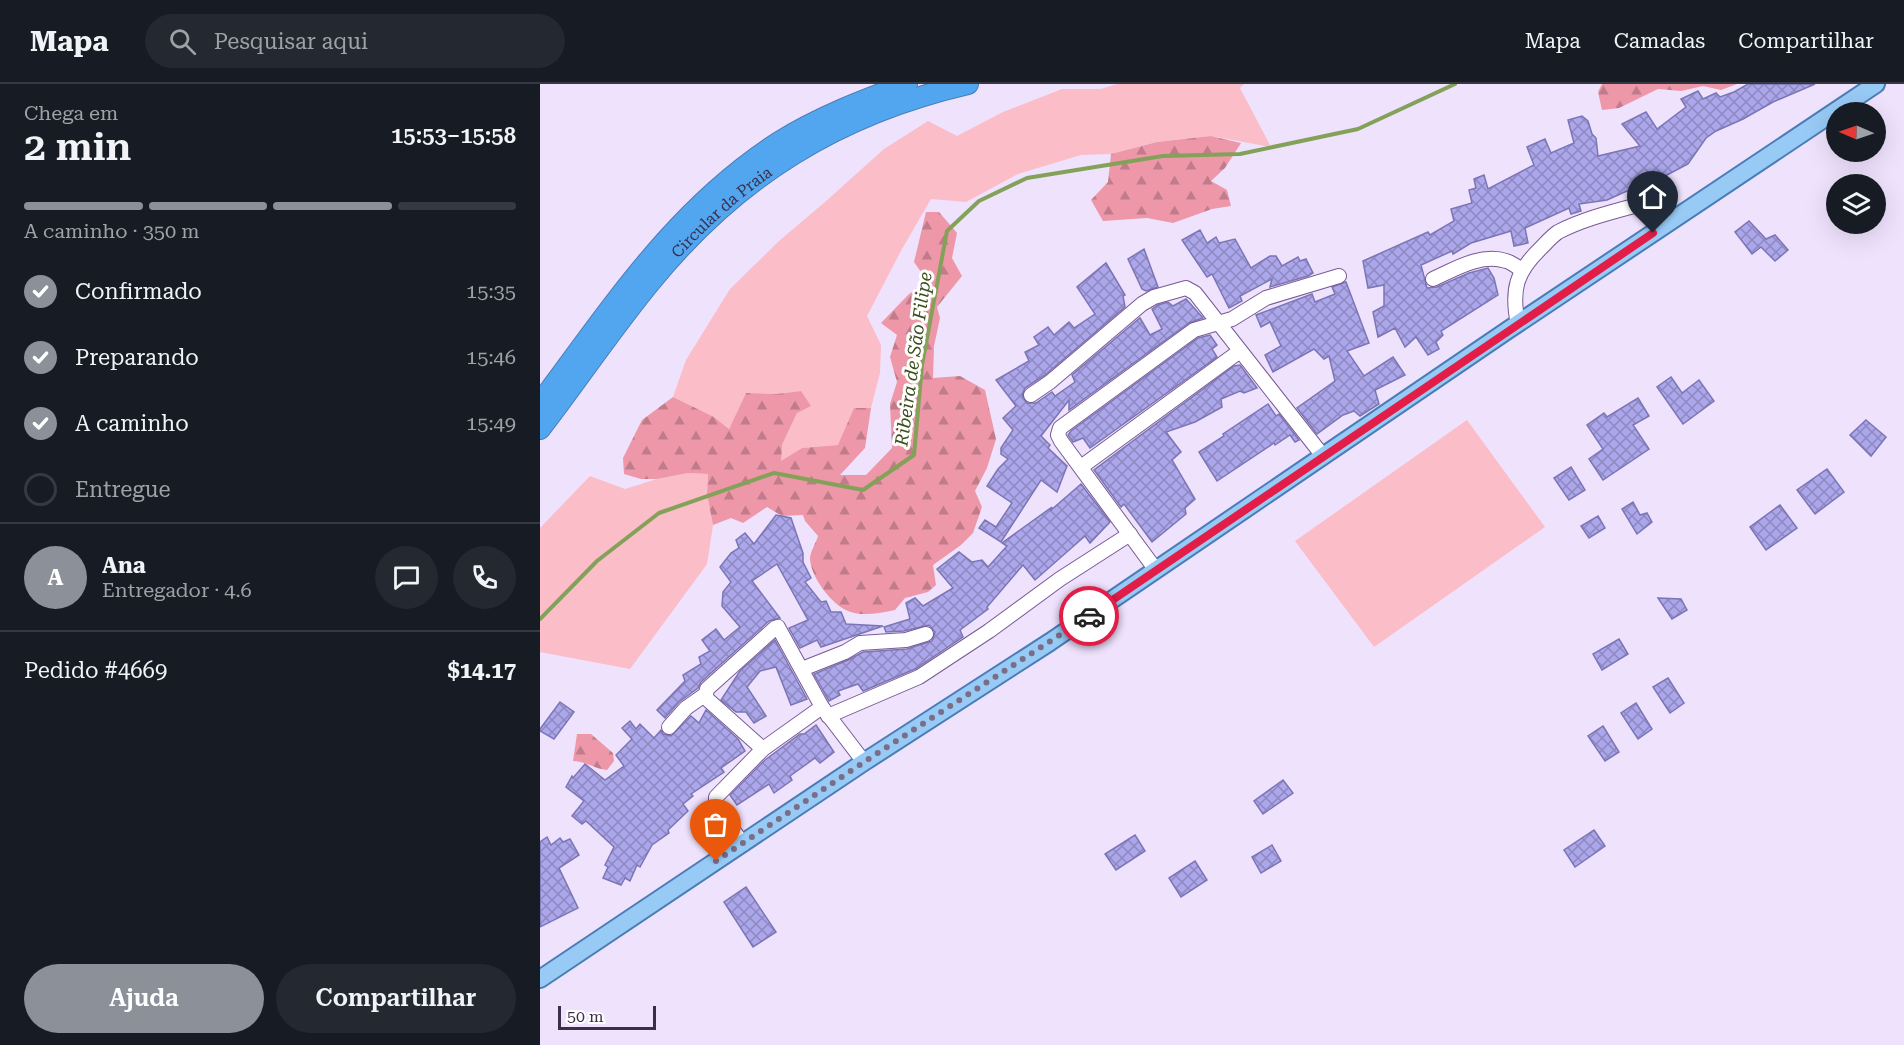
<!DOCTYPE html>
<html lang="pt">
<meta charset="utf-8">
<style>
:root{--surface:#171b24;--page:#242831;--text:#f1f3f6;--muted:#9ea1a6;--line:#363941;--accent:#8c9099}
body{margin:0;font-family:"Roboto Serif",serif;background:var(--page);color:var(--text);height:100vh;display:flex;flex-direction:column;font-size:22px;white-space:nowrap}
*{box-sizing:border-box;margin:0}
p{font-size:20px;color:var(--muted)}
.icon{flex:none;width:33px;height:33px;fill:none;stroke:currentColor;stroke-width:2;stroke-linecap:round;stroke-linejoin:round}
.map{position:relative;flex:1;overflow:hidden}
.panel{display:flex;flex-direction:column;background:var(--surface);width:540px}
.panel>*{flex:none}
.needle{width:39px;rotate:272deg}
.fabs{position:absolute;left:1286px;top:18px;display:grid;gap:12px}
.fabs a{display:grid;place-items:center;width:60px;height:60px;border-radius:50%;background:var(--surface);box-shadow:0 6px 24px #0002;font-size:30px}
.scale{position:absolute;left:18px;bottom:15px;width:98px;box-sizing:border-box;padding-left:6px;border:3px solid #3c2e49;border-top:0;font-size:16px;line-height:21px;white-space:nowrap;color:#3c2e49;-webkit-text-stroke:4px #fff;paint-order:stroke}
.pin{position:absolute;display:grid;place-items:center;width:51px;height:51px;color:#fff;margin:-62px -26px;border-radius:50% 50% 50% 0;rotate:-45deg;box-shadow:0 0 6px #0007}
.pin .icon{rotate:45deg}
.courier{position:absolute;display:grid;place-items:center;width:60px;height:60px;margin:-30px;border:4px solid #e11d48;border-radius:50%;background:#fff;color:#222;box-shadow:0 2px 8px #0007}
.summary em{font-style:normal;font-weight:600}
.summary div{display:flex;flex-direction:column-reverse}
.summary{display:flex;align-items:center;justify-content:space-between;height:102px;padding:0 24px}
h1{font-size:39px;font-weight:600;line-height:45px}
.bar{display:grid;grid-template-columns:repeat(4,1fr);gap:9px 6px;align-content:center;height:72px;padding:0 24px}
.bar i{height:8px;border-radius:4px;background:var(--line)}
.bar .current{background:var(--accent)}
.bar p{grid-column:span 4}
.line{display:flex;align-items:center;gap:15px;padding:0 24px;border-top:2px solid var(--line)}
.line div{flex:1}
.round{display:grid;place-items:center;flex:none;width:63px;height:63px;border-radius:32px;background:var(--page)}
ol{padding:0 24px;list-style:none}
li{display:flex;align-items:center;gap:18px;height:66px}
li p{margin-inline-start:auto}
li .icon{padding:6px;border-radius:50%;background:var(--accent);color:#fff;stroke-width:4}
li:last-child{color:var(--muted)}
li i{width:33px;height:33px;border:3px solid var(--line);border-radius:50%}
.cta{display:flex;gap:12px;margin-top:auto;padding:12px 24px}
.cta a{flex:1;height:69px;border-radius:36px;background:var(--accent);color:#fff;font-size:24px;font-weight:600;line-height:69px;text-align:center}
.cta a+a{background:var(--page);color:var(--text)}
header{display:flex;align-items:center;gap:36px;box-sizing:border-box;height:84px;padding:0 30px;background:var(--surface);border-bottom:2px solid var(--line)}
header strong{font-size:28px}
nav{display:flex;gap:33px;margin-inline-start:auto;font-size:21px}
.search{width:420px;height:54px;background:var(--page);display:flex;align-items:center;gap:15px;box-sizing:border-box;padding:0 21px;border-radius:33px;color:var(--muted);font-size:22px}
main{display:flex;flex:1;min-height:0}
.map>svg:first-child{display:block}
</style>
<header>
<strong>Mapa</strong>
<div class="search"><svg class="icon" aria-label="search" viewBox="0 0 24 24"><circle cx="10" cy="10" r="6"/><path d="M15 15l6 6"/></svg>Pesquisar aqui</div>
<nav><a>Mapa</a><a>Camadas</a><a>Compartilhar</a></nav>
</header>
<main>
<section class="panel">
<div class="summary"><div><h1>2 min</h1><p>Chega em</p></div><em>15:53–15:58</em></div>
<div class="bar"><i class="current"></i><i class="current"></i><i class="current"></i><i></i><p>A caminho · 350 m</p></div>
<ol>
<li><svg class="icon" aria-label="check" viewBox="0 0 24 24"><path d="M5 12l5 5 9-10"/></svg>Confirmado<p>15:35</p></li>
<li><svg class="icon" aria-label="check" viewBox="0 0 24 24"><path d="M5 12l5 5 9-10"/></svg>Preparando<p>15:46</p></li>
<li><svg class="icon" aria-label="check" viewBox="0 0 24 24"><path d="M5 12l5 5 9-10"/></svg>A caminho<p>15:49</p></li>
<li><i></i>Entregue</li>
</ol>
<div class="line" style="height:108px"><b class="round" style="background:var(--accent);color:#fff">A</b><div><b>Ana</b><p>Entregador · 4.6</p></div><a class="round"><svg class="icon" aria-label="chat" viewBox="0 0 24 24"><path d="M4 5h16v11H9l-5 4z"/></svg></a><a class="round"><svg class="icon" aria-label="phone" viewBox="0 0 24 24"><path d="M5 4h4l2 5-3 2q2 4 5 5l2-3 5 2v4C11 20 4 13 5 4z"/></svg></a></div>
<div class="line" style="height:78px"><div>Pedido #4669</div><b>$14.17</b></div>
<div class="cta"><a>Ajuda</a><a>Compartilhar</a></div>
</section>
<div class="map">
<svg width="1364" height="961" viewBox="0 0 1364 961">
<defs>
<pattern id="forest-firs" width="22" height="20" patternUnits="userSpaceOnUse" patternTransform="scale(1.5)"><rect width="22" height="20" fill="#ed97a8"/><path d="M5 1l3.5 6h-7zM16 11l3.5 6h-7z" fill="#c17c8b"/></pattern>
<pattern id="building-cross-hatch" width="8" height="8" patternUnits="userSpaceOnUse" patternTransform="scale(1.5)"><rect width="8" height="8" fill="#aca7eb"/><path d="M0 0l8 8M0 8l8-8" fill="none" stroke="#8d88c0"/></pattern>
</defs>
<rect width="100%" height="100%" fill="#efe2fd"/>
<g fill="#fbbdc8">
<polygon points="577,0 704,0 700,4 731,63 671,52 617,58 571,70 541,71 478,90 426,118 391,115 362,165 327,232 341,261 340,289 331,324 314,324 299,361 262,364 240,378 242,361 257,329 261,307 236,310 206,309 189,345 174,333 133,313 146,276 190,205 239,157 285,118 344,65 388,37 417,52 463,28 522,5 561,5"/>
<polygon points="927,336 1005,443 834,563 755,457"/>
<polygon points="148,389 168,390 167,410 173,441 167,480 90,585 0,568 0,444 50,392 85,405 117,395"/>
</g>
<g fill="url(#forest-firs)">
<polygon points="1062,0 1197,0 1181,6 1163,2 1141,7 1118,5 1079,24 1062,26 1058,8"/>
<polygon points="671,52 701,59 685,84 671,97 687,106 691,122 672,125 633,139 607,134 563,137 551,116 568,98 571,70 617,58"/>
<path d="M386,128H399L417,149L412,174L422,192L397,223L400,234L394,262L393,294L420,292L445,306L456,355L447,384L435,407L442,423L433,449L421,461L393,481L396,501L388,508L365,514L355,526C340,529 323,533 308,527C291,520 271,493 270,475C270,468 276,459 278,452L265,437L263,431L242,432L227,423L203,439L191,434L173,441L167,410L168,390L148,389L117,395H101L84,390L83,374L102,336L133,313L174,333L189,345L206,309L236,310L261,307L271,322L257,329L242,361L241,377L262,364L298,361L314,324H331L325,364L300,391H326L352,364L350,320L357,298L350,273L357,251L341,239L369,210L388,198L374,178Z"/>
<path d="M37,650H51L73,669L74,677L67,686C55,685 45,677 33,677Z"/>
</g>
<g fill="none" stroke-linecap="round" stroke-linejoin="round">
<polyline stroke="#84a159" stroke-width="4" points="0,535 57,477 119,429 234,389 323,406 374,371 382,281 407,147 439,117 487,94 623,72 700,70 818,45 915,0"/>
</g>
<g fill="url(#building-cross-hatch)" stroke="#7b75b6" stroke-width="1.5">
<polygon points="1208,0 1275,0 1233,18 1203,35 1176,47 1166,54 1148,80 1125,92 1111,103 1087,107 1067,116 1039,120 1041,127 1031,130 1029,124 985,144 988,159 974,162 971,147 931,159 913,170 912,167 881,181 887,204 897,203 929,189 948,184 954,194 958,211 901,247 903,251 896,258 899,265 888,271 876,253 865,263 855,244 838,253 833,228 844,222 844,201 828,204 823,177 888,148 890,151 914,137 911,125 932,119 929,106 936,104 934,95 944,91 948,105 994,81 987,63 1005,55 1011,69 1034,59 1028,36 1042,32 1048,37 1052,50 1056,54 1058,72 1100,62 1082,40 1106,28 1117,45 1146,23 1141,15 1158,7 1163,15 1176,9 1180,13 1194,8"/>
<polygon points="1209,137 1226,155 1235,151 1248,166 1235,177 1221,163 1212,170 1195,148"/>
<polygon points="660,146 667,159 676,153 679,159 695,155 711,184 730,172 736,172 742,182 758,173 760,177 766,175 773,189 768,192 730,203 732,195 700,212 702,217 689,224 672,190 667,193 642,156"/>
<polygon points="604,165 618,203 606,207 602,205 588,175"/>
<polygon points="566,179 585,211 583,212 585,223 505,291 485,304 482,311 487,319 496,319 512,308 515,312 535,298 532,291 600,234 610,251 622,245 612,225 618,221 628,218 633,222 646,215 663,234 649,239 529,326 529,316 501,352 510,361 508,364 527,382 517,408 501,396 461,458 439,444 445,436 456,443 472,419 447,402 458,385 468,375 461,370 461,364 473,346 463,334 476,322 456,296 489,277 485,268 499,261 494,253 508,243 514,251 529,238 534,244 555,230 537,203"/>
<polygon points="806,198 829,259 807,267 824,292 853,273 865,291 835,306 839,320 820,332 814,327 803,331 777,350 757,324 795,297 789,272 784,275 774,265 733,288 725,271 741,262 730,238 721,243 716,231 772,210 775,218 795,210 792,203"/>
<polygon points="670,251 677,261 672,265 677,273 550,364 543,354 533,358 528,351 531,347 658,254"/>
<polygon points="700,281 717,304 704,309 700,307 681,315 682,323 655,338 626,348 641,368 632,376 655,415 645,424 646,430 612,458 584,420 581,423 554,386 694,282"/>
<polygon points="1131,293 1142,309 1159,296 1174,317 1143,340 1117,303"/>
<polygon points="1098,314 1109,332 1093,341 1109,365 1063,396 1049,375 1063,365 1047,341 1064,329 1067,333"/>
<polygon points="728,320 736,332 739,330 759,356 755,358 750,351 735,361 734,359 677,397 659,368 684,352 683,350"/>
<polygon points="1326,336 1346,353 1331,372 1310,351"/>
<polygon points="1031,383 1045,406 1029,416 1014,394"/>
<polygon points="1287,385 1304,408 1275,430 1257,406"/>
<polygon points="541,400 570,438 550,459 545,452 495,496 483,481 447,523 448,525 420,546 423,553 375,585 323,607 318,600 298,607 300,611 289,617 274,590 308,576 323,568 367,565 392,557 395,548 389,541 364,547 346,548 344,543 370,535 366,519 375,514 383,522 413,504 397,485 419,468 432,478 442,476 448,483 467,462 462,459 512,423 510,427"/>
<polygon points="1093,418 1100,431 1107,429 1112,438 1097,450 1082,425"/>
<polygon points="1240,421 1257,444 1226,466 1210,443"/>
<polygon points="236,431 251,434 263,469 263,478 271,494 265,498 281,518 286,517 291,528 301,528 306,540 343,542 281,563 277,556 260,564 249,544 268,536 237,480 212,497 240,534 229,537 161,598 158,604 139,618 125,634 117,626 145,597 143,591 161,580 159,573 170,567 162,556 176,545 184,556 200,543 182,522 183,508 191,498 180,483 191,469 199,464 196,456 205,449 214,460"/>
<polygon points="1058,432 1065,444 1049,454 1041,442"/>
<polygon points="1118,514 1141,515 1147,526 1132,535"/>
<polygon points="1079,555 1088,570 1062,586 1053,570"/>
<polygon points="235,556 267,615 251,621 236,583 220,587 207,603 226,632 214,639 206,628 196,628 181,616 200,587"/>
<polygon points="1128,594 1144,619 1130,629 1113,603"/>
<polygon points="20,618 34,628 14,655 0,647 0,645"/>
<polygon points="1096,619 1112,645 1098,655 1081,629"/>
<polygon points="166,626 198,655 205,667 181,684 184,688 151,710 153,712 143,720 148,727 128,746 129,749 112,761 100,783 97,781 90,797 85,794 81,801 63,794 68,783 65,781 74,763 46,737 42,740 32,732 44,717 26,703 32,692 33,694 45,680 65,696 84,682 76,671 92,655 82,644 90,637 96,645 100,640 114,654 121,646 123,650 131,652 151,632 159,639"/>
<polygon points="276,641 294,668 280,679 275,674 250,692 252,696 234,709 229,700 197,721 190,711 225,676 260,650 264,650"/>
<polygon points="1063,642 1079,668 1065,677 1048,652"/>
<polygon points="743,696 753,709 723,730 714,717"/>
<polygon points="1054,746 1065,762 1035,783 1024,766"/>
<polygon points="595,751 605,767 576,786 565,770"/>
<polygon points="7,753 11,761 20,754 23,758 30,755 39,771 19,784 38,824 0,843 0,758"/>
<polygon points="732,761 741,777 721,789 712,773"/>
<polygon points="655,777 667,796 641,813 629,794"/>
<polygon points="206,803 236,848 213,863 184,818"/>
</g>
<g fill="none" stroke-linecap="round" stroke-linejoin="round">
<g stroke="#785995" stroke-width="16">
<g id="minor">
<path d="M893,195C915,185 941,169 966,177C971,178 977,183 982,186"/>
<path d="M978,240C971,206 976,188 1001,164C1006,159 1012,152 1018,148C1047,133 1081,126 1112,117"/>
<polyline points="491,311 510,298 602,220 614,213 646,204 655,209 783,372"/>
<polyline points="541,383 700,267"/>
<polyline points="616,486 521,357 518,351 520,344 654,246 692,235 726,214 799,192"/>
<polyline points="262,585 305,568 320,559 366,556 386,550"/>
<polyline points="288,632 379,593 449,547 520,495 590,450"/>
<polyline points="129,643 146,624 166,610"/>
<polyline points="223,665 167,615 166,610 167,605 235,544 238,543 282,623 324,678"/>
<polyline points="203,760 176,722 176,713 223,665 282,623"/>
</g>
</g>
<g stroke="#4a7cb5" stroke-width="20">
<polyline id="major" points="0,895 324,678 510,558 968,246 1336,0"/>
</g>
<g stroke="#4a7cb5" stroke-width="22">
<g id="highway">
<path d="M0,319C73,222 135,125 239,58C279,33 323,16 367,0"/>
<path id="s1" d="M0,345C38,296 73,243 113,195C198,92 298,30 428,0"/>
</g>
</g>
<use href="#minor" stroke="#fff" stroke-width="14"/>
<use href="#major" stroke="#97caf5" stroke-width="16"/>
<use href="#highway" stroke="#51a6ef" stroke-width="20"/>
</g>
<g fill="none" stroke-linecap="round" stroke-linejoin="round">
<polyline stroke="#7b6d88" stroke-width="6" stroke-dasharray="0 10.8" points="176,777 324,678 549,532"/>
<polyline stroke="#e11d48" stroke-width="8" points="549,532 1113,149"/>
</g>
<g text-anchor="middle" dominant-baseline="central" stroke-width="6" stroke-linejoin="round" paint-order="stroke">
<g font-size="16" fill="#3c2e49" stroke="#fff">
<text stroke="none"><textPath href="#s1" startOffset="284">Circular da Praia</textPath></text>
</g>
<g font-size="18" font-style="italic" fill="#3a4e19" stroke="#fff">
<text transform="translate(373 275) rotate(-82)">Ribeira de São Filipe</text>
</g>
</g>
</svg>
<div class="fabs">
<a><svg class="needle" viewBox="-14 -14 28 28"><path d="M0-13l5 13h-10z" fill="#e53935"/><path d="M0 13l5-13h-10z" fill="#9ea1a6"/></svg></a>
<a><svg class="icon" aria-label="layers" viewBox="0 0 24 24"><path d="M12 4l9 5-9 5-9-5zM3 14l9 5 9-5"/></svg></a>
</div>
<div class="scale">50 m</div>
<div class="pin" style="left:176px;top:777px;background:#ea580c"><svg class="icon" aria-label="bag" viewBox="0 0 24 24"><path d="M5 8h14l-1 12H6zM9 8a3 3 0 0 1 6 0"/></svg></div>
<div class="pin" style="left:1113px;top:149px;background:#1f2937"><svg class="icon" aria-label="home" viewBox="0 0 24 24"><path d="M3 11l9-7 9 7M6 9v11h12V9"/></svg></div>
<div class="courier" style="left:549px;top:532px"><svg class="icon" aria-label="car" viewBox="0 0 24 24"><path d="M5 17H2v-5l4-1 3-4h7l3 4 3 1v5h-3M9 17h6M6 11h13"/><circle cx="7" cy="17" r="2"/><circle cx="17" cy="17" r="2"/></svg></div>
</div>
</main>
